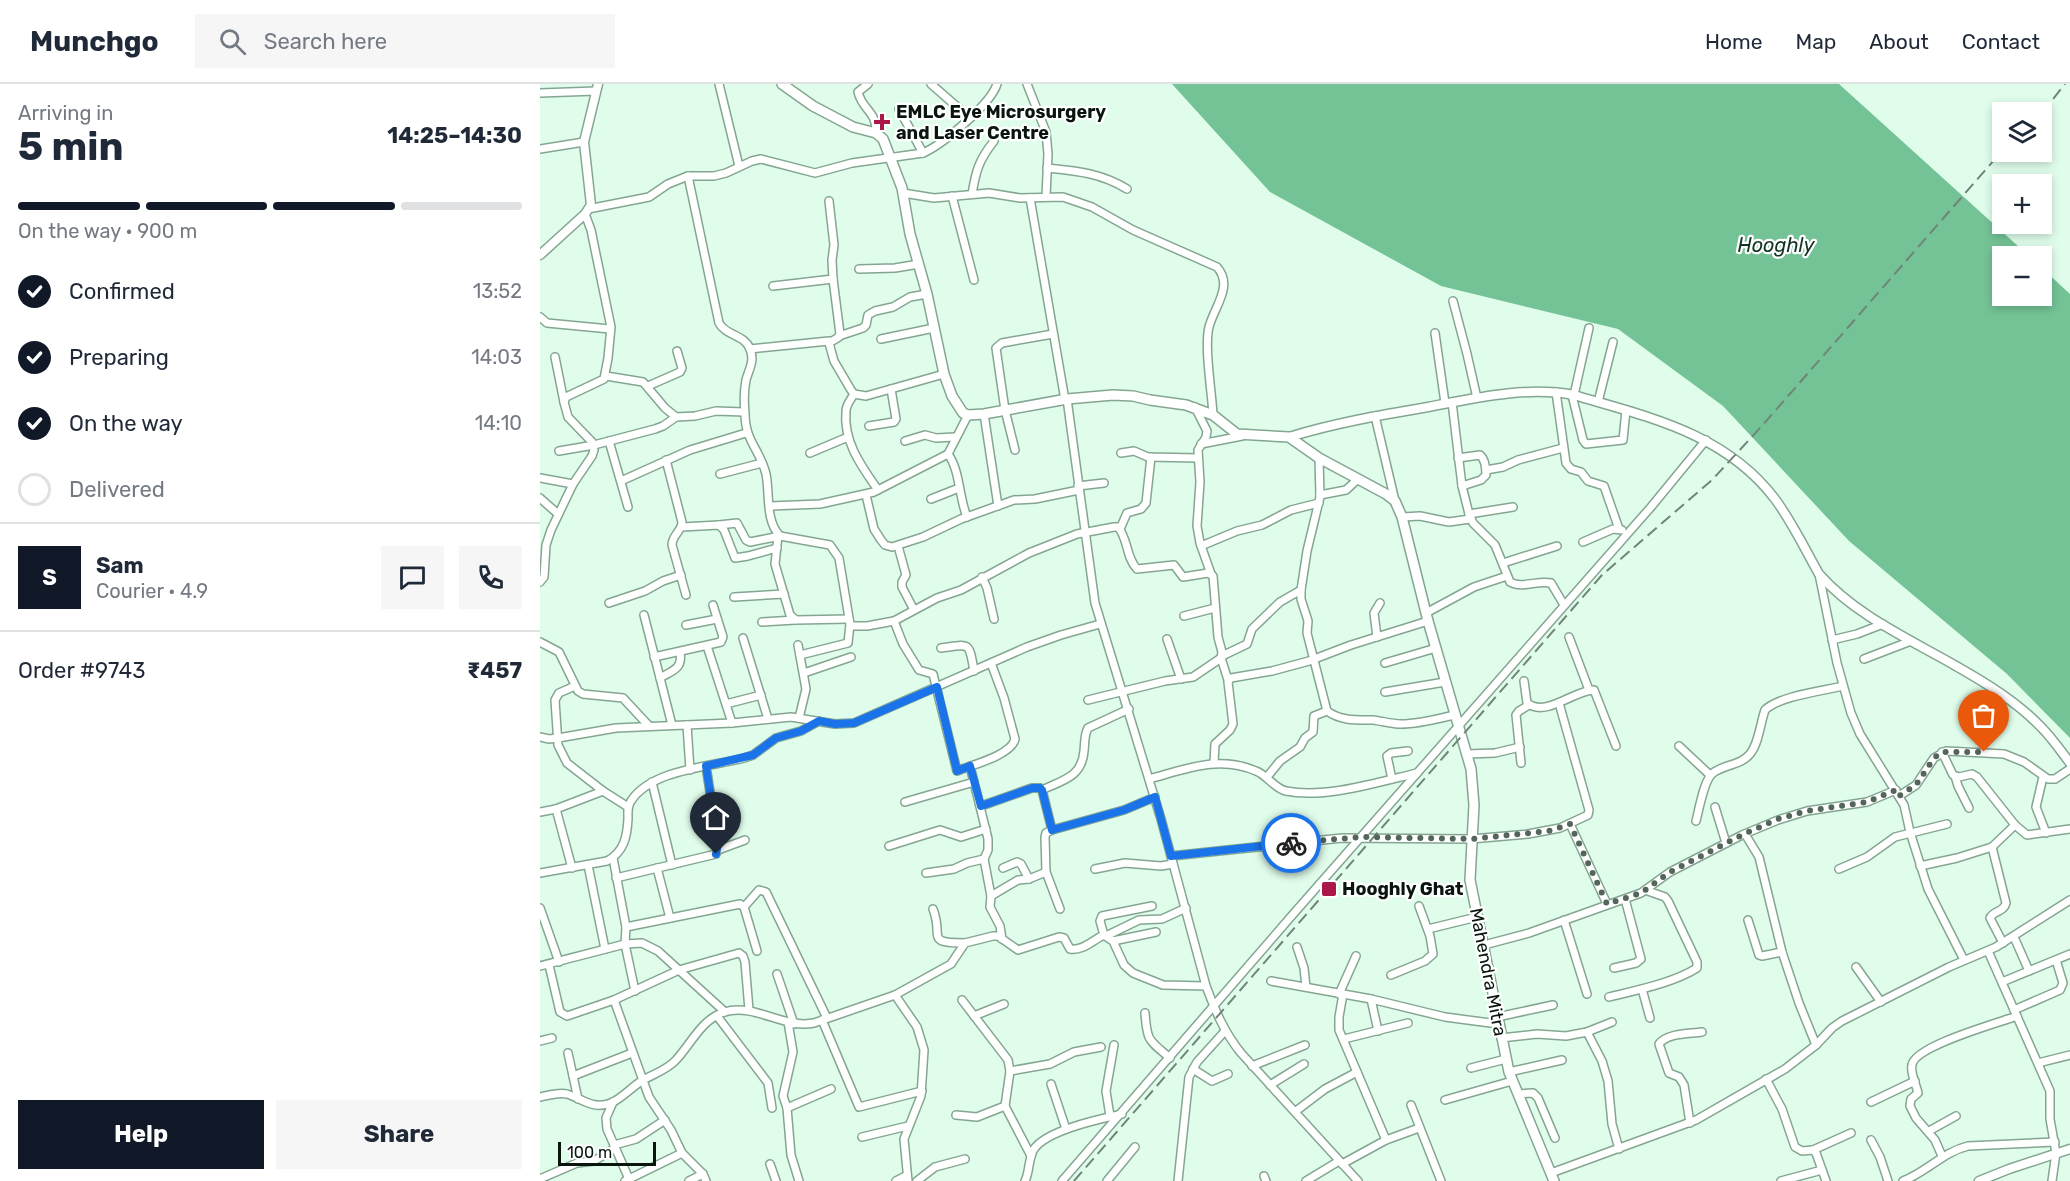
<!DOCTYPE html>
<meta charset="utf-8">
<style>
:root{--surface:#fff;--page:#f6f6f7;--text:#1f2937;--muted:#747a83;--line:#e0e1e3;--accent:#111827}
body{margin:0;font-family:Rubik,sans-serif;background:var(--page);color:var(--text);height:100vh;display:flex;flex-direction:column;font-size:22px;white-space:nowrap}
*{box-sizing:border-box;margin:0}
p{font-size:20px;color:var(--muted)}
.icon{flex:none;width:33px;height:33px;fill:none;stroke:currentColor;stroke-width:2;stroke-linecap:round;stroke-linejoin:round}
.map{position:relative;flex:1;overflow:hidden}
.drawer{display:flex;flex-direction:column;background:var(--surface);width:540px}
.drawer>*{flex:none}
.controls{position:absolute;left:1452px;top:18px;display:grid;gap:12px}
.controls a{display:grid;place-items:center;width:60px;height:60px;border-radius:0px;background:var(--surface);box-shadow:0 3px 9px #0003;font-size:30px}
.scale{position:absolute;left:18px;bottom:15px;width:98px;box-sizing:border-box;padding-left:6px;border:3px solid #09150e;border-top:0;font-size:16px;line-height:21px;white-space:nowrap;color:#09150e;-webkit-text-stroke:4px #fff;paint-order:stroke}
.pin{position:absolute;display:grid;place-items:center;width:51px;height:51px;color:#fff;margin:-62px -26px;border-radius:50% 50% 50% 0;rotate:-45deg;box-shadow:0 0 6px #0007}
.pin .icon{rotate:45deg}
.courier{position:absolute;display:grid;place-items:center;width:60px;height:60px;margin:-30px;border:4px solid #1a73e8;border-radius:50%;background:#fff;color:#222;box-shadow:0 2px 8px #0007}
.overview em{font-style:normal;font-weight:700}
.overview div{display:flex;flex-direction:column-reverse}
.overview{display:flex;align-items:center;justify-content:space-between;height:102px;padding:0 18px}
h1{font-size:39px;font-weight:700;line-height:45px}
.bar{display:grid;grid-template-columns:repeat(4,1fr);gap:9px 6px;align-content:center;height:72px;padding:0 18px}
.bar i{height:8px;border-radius:4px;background:var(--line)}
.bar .current{background:var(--accent)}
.bar p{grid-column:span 4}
.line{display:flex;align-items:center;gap:15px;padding:0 18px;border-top:2px solid var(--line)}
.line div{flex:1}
.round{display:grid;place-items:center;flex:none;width:63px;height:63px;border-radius:0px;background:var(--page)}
ol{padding:0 18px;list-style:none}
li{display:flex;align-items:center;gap:18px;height:66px}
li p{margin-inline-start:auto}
li .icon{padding:6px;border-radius:50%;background:var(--accent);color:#fff;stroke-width:4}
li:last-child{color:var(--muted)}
li i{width:33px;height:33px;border:3px solid var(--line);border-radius:50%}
.primary-button{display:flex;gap:12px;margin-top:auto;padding:12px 18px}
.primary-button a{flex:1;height:69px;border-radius:0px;background:var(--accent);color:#fff;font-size:24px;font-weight:700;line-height:69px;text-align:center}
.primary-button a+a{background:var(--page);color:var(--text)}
header{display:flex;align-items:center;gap:36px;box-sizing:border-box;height:84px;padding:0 30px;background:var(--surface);border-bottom:2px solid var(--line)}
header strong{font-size:28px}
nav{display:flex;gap:33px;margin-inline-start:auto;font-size:21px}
.search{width:420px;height:54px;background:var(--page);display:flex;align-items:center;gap:15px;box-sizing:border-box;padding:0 21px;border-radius:0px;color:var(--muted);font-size:22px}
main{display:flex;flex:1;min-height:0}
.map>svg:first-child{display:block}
</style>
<header>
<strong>Munchgo</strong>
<div class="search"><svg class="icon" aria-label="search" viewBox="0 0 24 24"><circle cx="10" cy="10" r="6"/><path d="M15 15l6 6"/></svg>Search here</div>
<nav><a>Home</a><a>Map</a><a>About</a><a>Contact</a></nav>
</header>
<main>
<section class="drawer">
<div class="overview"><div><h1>5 min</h1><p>Arriving in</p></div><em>14:25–14:30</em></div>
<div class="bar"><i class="current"></i><i class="current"></i><i class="current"></i><i></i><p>On the way · 900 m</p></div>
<ol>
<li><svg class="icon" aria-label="check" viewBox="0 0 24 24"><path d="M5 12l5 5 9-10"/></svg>Confirmed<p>13:52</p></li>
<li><svg class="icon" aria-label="check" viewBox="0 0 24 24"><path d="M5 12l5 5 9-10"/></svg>Preparing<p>14:03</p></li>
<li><svg class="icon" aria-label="check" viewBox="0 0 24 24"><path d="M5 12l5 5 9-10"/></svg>On the way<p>14:10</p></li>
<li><i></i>Delivered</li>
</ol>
<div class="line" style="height:108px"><b class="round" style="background:var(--accent);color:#fff">S</b><div><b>Sam</b><p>Courier · 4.9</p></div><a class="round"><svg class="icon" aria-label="chat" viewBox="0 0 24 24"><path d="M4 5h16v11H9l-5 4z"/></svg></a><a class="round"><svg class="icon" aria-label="phone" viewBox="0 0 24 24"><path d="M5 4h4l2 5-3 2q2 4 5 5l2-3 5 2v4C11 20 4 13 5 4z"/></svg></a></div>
<div class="line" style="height:78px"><div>Order #9743</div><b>₹457</b></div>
<div class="primary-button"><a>Help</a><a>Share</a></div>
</section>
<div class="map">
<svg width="1530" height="1097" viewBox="0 0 1530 1097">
<rect width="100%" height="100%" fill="#e0fdeb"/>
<polygon fill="#74c396" points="632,0 1299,0 1489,172 1462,172 1462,212 1502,212 1502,184 1530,210 1530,654 1467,590 1309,457 1183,322 1078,245 901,202 730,108"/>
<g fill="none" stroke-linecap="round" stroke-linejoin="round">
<g stroke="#84a691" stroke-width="10">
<g id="minor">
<polyline points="179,0 199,82"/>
<path d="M328,0L318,8C322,26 337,27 336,49"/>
<polyline points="391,0 430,34"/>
<polyline points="487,0 506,48 508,70 506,112"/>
<polyline points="0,9 56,7"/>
<polyline points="359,25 383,69"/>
<polyline points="0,65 44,58"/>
<path d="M507,84C537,87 561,89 587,105"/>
<path d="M148,92L179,239C186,252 204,250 210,265C215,277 209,285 206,296C204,306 204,319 205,329C205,358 220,365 226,390C230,409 225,437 240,452L290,461L299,474L310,540L312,542H327L354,537L397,514L421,506L489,469L537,450L574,443H578C588,454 586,474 597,485L634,481L643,493L668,489L673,492L678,553L682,568L681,574L653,593L625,597L548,616"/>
<path d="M363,109L394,114L449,109L480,114L523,113L552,123L593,146L677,183C694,202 674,223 669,243C664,263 672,309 673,331"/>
<path d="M432,110C436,86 439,76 454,57"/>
<polyline points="412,112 434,196"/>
<polyline points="490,114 525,316"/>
<polyline points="289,117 294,161 292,176 293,195 300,250 299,253 289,259 294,277 311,306 314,310 326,312 404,290"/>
<path d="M48,125L109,113L128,100L148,92H174L186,89L212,77L221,75L275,89L312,79L383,69C402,61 451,20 457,0"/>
<polyline points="319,185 355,184 379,180"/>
<polyline points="233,202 293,195"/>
<polyline points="913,217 927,270 937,314"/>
<polyline points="0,233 7,239 70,245"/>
<polyline points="895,249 905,319"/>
<polyline points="299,252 323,244 326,241 328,231 335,227 353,223 370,213 387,210"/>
<polyline points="341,255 394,244"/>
<polyline points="210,265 289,257"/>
<polyline points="15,273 24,318"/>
<polyline points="66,292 103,298 125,324 136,333 155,332 176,327 204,328"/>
<polyline points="108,302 140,288 142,284 137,267"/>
<polyline points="1016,308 1026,379 1031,385 1041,388 1048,397 1064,402 1079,445"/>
<path d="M314,310C311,315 306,321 306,327C303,358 322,383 338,406"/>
<polyline points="1032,311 1043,356 1046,360 1083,356 1086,326"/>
<polyline points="1034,311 1049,244"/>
<path d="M527,315L555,519L621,735L666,902C675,926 684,948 701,969L818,1097"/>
<path d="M912,318L922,402L929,430L933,439L955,461L970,498C982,505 997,496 1011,499L1024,521"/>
<polyline points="1058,318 1073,258"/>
<polyline points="655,323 667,347 666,353 658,366 660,398 657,442 660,459 671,490"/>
<polyline points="444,330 458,422"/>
<polyline points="835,332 855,417"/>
<polyline points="329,342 354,338 356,335 351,305"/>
<polyline points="69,357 88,423"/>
<polyline points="365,357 385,351 396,354 415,353"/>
<polyline points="661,360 702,352"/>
<polyline points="475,366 465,326 456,264 462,259 513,250"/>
<polyline points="19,367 54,361 115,345 123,342 136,333"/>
<polyline points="270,369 308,353"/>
<polyline points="581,369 594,367 608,373 658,374"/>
<path d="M408,370C420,386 419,414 427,433"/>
<path d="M779,374L780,413L767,467L761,506V515L768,537L767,549L787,627C801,637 816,636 833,636C842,637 852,640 861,640C879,640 897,635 914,631"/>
<path d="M918,374L940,371C945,375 946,384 946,391L941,396L922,402"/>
<path d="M126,376L142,438C142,447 132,451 132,461L146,511"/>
<polyline points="946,386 963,383 978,376 1023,364"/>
<polyline points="180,390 222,379"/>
<polyline points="0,394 33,400"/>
<polyline points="81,397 150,366 206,349"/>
<polyline points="538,402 564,399"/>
<polyline points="326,411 334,445 341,456 345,461 352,463 383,453 421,435 474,416 495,415 539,406"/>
<polyline points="780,411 806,406 818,395"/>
<polyline points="0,414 18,430"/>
<polyline points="391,415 419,404"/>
<polyline points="230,422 280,420 334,408 408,370 428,331"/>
<polyline points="929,430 973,423"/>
<polyline points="862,433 880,432 909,438 930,435"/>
<polyline points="179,441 197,439 206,456 210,458 240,452"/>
<polyline points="142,443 179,441 184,446 195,474 208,472 237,464"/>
<polyline points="580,445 587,429 601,425 606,419 611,373"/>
<polyline points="238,452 235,480 250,531 256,536 309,535"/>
<polyline points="1043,458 1073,445 1082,446"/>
<polyline points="358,462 366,491 362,498 362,503 374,526"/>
<polyline points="661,462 697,447 722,441 751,426 779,419"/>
<polyline points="963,479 1017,462"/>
<polyline points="1279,490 1297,579 1311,629 1320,650 1364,721 1370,748 1388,805 1424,876"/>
<polyline points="442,493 447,504 454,535"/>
<polyline points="0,498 4,493 6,461 11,446 33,400 52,372 54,366 52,358 28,333 24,318 26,313 64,295 68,274 71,243 51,146 45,130"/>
<polyline points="194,513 244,510"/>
<polyline points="69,519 105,507 123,497 141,491"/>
<polyline points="886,529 934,503 967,492"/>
<polyline points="104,531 132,641"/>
<polyline points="644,532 675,524"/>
<path d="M354,537L363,560L379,586L393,590L417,687C432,681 472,671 475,655L464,614L451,579"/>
<polyline points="222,538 255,536"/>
<polyline points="146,541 177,535"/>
<polyline points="837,553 834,529 840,519"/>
<polyline points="1029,553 1049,606"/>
<polyline points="203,554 228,635"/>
<polyline points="627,555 641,595"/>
<polyline points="1292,556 1317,550 1343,540"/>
<polyline points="0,558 19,568 38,607 43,610 83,614 109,642"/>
<polyline points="258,561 266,605 259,634"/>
<polyline points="167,562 192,639"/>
<path d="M401,564C430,560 429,557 434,587"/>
<polyline points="260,571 308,559 310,540"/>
<polyline points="682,572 707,560 712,545 740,518 761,506"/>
<polyline points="114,573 181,558 183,553 173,521"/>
<polyline points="681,574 688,596"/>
<polyline points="1324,575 1371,557"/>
<polyline points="845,579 896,564"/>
<polyline points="264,589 311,573"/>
<path d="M120,594C133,586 143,585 140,568"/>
<path d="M984,597L987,619C1006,634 1034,606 1054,606L1076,662"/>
<polyline points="35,602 19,609 15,616 18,661 27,679 63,707 88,723"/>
<polyline points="845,608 905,598"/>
<polyline points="186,620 221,611"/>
<polyline points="147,641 150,686"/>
<polyline points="0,653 9,655 18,654 76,644 192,639 251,633 295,640 314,639 487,563 521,551 560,540"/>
<polyline points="1139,662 1170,691"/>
<polyline points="1402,668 1413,691 1419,693 1432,690 1437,693 1475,741 1487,751 1530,745"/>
<polyline points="927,670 955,669 980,663"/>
<polyline points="674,679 675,660 690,646 693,640 688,598 691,594 732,587 769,577 811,561 888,537"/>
<polyline points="981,679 976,631 979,627 989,621"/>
<polyline points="430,682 448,755 448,766 444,775 451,812 450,823 460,842 462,855"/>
<polyline points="1415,692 1418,702 1429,724"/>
<polyline points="727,693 740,677 760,663 765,654 773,648 774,632 787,627"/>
<polyline points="1503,693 1496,723 1506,749"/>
<path d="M609,695C646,685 679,671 716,687C727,691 735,705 746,707C785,715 839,698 877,689"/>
<polyline points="852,695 847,672 851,669 868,667"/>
<polyline points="112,698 132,781"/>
<path d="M502,706C523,696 542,693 544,667C545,659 544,651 548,644L589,625"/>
<polyline points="1359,712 1376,701 1394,674 1406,667 1464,670 1484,678 1508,695 1515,695 1530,685"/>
<polyline points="365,718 434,698"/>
<polyline points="441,722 492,704 500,704 502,706 512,746"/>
<polyline points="1175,723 1186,759"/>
<polyline points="16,725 32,784"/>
<polyline points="0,728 16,725 63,707"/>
<path d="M1156,737C1159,726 1164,695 1173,689C1184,680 1200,682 1210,670C1219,659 1220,640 1225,626C1239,612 1283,607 1303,602"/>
<polyline points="1030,740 1067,820"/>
<polyline points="1205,750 1219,773 1242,868 1259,919 1276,961"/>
<polyline points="349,762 400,746 421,753 446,745"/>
<path d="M1452,763L1466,819C1464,828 1453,827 1450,834L1463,859"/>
<polyline points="178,766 205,756"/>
<polyline points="631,772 802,754 931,755 988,750 1020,744 1048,731 1049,726 1019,619"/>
<polyline points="73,774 86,843 85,860 95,907"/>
<polyline points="48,781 65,865"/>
<polyline points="1380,782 1417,774 1452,763 1475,741"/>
<polyline points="117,784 130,834"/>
<polyline points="463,784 477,778 481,780 489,795"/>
<polyline points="555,785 585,779 621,782 633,780"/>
<polyline points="1299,785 1327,773 1355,753 1407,740"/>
<path d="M0,789L67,777C84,768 87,753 88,735C88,728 87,723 91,717C112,685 170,683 204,674L213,671L236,654L261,647L279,637"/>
<polyline points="386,789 414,785 427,779 444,775"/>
<polyline points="76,794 176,770 178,760 166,682"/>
<polyline points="451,812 478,796 489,795 506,788"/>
<polyline points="204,823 219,806 226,808 287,934"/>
<polyline points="0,824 19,878"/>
<path d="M393,825C404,853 384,859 425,859"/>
<polyline points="520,825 506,788 505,753 506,749 512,746 584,726 615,713"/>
<polyline points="1024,836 1047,910"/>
<polyline points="1208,836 1219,871 1222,872 1242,868"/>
<polyline points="86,843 200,820 204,823 217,867"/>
<polyline points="888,845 937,833"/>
<polyline points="564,851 560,837 562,832 612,822"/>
<polyline points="568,851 599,836 622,835 646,824"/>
<polyline points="1474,853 1489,887"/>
<polyline points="573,857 616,848"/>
<polyline points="944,861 989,849 1101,809 1130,788 1202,751 1238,736 1267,727 1327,718 1356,706"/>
<polyline points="757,863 764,884 766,903"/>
<polyline points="1448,867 1510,1007 1510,1035 1516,1069 1512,1097"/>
<polyline points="9,881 20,928 27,932 74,916 139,886 199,869 203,872 205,878 209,926"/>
<polyline points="0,882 85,860 102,859 118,867 185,928"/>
<polyline points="1316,883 1341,918"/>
<polyline points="1074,884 1096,879 1101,875 1085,815"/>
<polyline points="237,890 254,940"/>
<polyline points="851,891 885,877 893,870 890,852 879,822"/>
<polyline points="731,897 831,915 905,933 958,940"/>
<polyline points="1462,898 1530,870"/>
<polyline points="1102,905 1110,934"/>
<polyline points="799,910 816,872"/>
<polyline points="803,910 799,933 799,946 846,1056"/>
<polyline points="355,911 377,943 384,966 381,1012 364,1055 368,1097"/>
<path d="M1069,913C1097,906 1133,899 1157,884V878L1128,817L1125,813L1105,806"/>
<polyline points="831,915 838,947"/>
<polyline points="74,916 109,1013 131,1046 142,1069 163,1090 166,1097"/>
<polyline points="422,916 468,976 470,987 465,1022 491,1072"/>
<polyline points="1474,926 1520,906 1523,899 1516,876"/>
<path d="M605,929C607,958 609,956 630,974"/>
<polyline points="177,932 228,999 232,1024"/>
<polyline points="434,932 464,920"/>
<polyline points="957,933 1013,921"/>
<polyline points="282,936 319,1023 382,1007"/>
<polyline points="248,938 253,968 243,1012 247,1024 251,1071 259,1097"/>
<polyline points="1047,948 1062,977 1068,997 1072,1040 1079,1065"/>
<polyline points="961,954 997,950 1026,952 1047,948 1072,938"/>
<polyline points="804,955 868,939"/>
<polyline points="0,957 12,954"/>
<polyline points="28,969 38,1015"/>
<polyline points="1498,979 1530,971"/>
<polyline points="712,982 765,961"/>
<polyline points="931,984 966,975"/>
<polyline points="653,985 672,997 688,990"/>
<polyline points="470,987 510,980 534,968 561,963"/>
<polyline points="969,988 1022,976"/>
<polyline points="33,992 92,969"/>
<polyline points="1226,995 1242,1025 1255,1063 1262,1067 1273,1066 1276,1069 1286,1097"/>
<polyline points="511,1000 526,1045"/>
<polyline points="730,1001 764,980"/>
<polyline points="978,1010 993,1009 998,1014 1015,1054"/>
<path d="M0,1013C9,1011 19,1008 27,1010C43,1015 53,1026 71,1019C81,1015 91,1004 100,998C112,990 126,987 136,976C151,960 161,936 184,928C216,919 243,945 274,939L355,911L411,880L425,859L453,852H458L478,866L519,853L524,854L530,865C543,867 553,856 564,851L573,857L584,881L593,889L623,901L666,902"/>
<polyline points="905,1016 972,997"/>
<polyline points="73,1018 66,1034 67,1045 89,1095"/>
<polyline points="1331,1018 1375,997"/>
<polyline points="871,1021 901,1097"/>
<polyline points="247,1024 291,1005"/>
<polyline points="756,1027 785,1005 817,988"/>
<polyline points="416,1031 437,1033 465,1022"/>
<polyline points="570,1032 566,1007 574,961"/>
<path d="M1150,1039L1144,1001L1139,993L1129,989L1119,960C1127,949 1149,950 1162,948"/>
<polyline points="1389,1047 1416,1032"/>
<polyline points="322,1053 368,1042"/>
<polyline points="1331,1056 1340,1073 1348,1097"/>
<polyline points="74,1061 96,1055 125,1036"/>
<polyline points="1273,1066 1311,1049"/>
<path d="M1402,1072L1395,1056L1376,1034L1370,1022L1371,1015L1378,1009C1376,1000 1370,989 1372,981C1374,962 1458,939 1477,932"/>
<polyline points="230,1080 236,1097"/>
<polyline points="802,1080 846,1056 879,1044"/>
<polyline points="1011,1089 1156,1036 1245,985 1276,961 1292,944 1302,937 1409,883 1456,863 1530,816"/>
<polyline points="724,1092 726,1097"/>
<polyline points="2,1094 37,1079 54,1077 75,1064"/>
<polyline points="85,1097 142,1069"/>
<polyline points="149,1097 163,1090"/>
<polyline points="356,1097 366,1092"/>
<polyline points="377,1097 395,1083 425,1075"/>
<path d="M485,1097C490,1087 488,1075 494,1065C507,1046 560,1035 582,1030"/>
<polyline points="522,1097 755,828 1111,423 1166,356"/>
<polyline points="567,1097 595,1063"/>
<polyline points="638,1097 649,993 657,978 685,947"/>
<polyline points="766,1097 799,1077"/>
<polyline points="1241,1097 1282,1086"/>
<path d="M1363,1097C1387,1088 1403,1068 1428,1062L1515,1058"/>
</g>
</g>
<g stroke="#84a691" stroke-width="11">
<g id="tertiary">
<polyline points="0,171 45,130 51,121 44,58 58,0"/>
<path d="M749,353C795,339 841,331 888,323C935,314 986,302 1034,311C1108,333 1185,349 1235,415C1252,438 1265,465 1279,490C1315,531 1369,555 1416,582C1446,599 1477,618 1501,643C1512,654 1521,667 1530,679"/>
<polyline points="1439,1097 1469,1085 1530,1065"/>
</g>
</g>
<g stroke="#84a691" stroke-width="12">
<polyline id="secondary" points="242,0 273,22 313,43 336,49 343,55 362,104 370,150 387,210 404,290 412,312 423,329 428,331 444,330 527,315 573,311 593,312 610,316 646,321 673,331 697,350 749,353 779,374 846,410 855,417 862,433 888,537 931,685 934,721 930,796 969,988 1014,1097"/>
</g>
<use href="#minor" stroke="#fff" stroke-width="7"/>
<use href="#tertiary" stroke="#fff" stroke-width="8"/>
<use href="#secondary" stroke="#fff" stroke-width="9"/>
<g stroke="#708478" stroke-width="2" stroke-dasharray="12 6" stroke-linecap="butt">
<polyline points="1502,29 1525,0"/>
<polyline points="534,1097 1062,491 1172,396 1221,343 1462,67"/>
</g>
</g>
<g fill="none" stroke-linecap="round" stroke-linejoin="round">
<polyline stroke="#54665b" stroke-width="6" stroke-dasharray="0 10.8" points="751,759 821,753 931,755 1009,747 1030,740 1067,820 1101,809 1130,788 1202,751 1238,735 1267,727 1327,718 1356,706 1359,712 1376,701 1394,674 1402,668 1444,668"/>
<polyline stroke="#1a73e8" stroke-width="8" points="176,770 178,760 166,682 213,671 236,654 261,647 279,637 295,640 314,639 397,603 417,687 430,682 441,722 492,704 500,704 502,706 512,746 584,726 615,713 631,772 751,759"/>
</g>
<g fill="#ab1749" stroke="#fff" stroke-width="2">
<path d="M339 29h6v6h6v6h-6v6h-6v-6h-6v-6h6z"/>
<rect x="781" y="797" width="16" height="16" rx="3"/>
</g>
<g text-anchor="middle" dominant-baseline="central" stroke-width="4.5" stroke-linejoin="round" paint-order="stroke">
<g font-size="18" font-weight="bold" fill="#09150e" stroke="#fff" text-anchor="start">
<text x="356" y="28">EMLC Eye Microsurgery<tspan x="356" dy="21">and Laser Centre</tspan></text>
<text x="802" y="805">Hooghly Ghat</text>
</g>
<g font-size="18" fill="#09150e" stroke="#fff">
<text transform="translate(948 888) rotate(79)">Mahendra Mitra</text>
</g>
<g font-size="20" font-style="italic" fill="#123523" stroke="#fff">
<text x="1236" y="161">Hooghly</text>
</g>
</g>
</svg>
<div class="controls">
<a><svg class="icon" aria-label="layers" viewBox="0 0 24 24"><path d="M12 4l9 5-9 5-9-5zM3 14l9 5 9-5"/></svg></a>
<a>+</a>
<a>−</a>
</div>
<div class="scale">100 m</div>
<div class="pin" style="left:1444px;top:668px;background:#ea580c"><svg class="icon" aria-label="bag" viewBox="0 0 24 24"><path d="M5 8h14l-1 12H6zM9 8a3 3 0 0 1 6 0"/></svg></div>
<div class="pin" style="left:176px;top:770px;background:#1f2937"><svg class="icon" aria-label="home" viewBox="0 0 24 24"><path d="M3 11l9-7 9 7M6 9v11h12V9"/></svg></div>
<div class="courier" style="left:751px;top:759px"><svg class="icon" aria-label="bike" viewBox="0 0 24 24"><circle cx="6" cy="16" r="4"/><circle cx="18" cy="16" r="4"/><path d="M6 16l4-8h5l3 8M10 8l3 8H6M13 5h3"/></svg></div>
</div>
</main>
